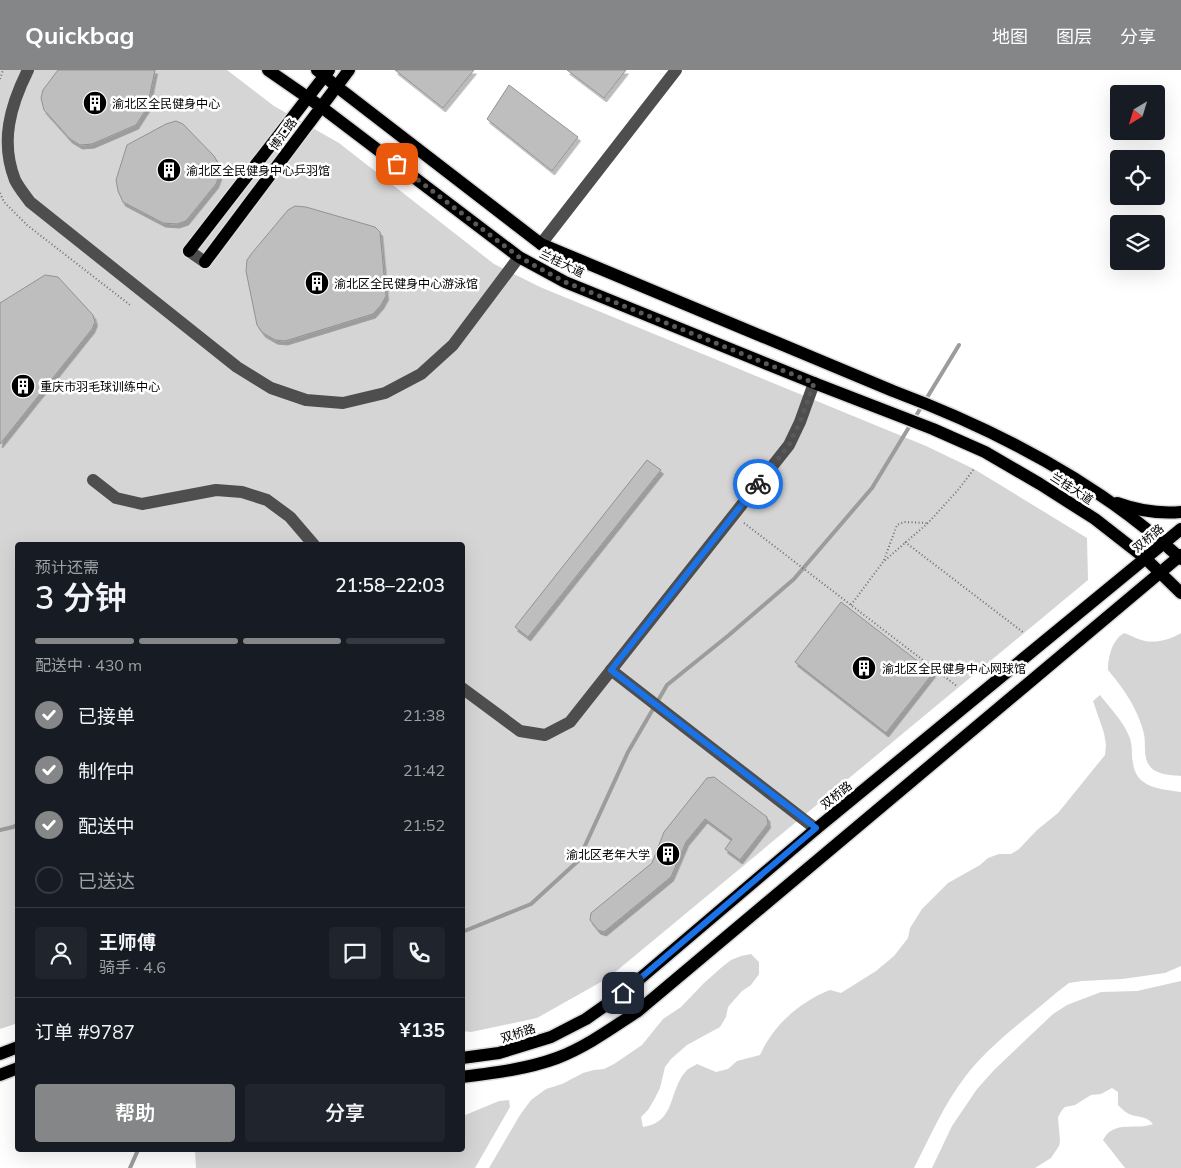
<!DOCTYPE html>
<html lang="zh">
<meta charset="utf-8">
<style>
:root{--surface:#171b24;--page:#20242c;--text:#f1f3f6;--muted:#9ea1a6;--line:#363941;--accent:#858687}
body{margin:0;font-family:Mulish,"Noto Sans SC",sans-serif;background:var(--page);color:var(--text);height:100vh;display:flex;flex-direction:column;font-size:19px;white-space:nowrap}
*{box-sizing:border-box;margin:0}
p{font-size:16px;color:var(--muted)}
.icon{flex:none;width:28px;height:28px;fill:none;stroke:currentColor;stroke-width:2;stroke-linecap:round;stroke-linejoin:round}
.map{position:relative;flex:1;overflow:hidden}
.panel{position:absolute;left:15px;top:472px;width:450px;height:610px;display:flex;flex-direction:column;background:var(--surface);border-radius:5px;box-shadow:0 5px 20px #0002}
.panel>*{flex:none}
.needle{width:32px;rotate:218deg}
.buttons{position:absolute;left:1110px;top:15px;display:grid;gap:10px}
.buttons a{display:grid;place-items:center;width:55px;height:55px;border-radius:5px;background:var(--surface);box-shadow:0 5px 20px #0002;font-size:25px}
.pin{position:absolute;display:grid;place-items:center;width:42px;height:42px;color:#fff;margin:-21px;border-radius:10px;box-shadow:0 2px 8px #0006}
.courier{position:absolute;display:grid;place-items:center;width:50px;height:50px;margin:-25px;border:4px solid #1a73e8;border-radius:50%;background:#fff;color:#222;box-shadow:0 1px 6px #0007}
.overview em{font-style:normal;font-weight:600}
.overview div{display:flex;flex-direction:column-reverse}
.overview{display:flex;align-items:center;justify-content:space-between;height:85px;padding:0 20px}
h1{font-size:32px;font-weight:600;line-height:38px}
.bar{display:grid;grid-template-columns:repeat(4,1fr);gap:8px 5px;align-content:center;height:60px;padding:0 20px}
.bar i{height:6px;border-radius:4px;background:var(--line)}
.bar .selected{background:var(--accent)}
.bar p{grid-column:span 4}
.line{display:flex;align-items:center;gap:12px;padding:0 20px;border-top:1px solid var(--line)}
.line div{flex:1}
.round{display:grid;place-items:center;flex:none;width:52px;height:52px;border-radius:5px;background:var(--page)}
ol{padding:0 20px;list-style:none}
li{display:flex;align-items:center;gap:15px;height:55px}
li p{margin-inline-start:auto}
li .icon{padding:5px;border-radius:50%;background:var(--accent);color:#fff;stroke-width:4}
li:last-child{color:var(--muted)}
li i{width:28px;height:28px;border:2px solid var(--line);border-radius:50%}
.button{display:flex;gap:10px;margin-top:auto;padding:10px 20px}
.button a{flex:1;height:58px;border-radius:5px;background:var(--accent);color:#fff;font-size:20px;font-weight:600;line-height:58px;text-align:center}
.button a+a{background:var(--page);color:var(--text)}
header{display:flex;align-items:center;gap:30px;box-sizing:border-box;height:70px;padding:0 25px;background:var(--accent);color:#fff}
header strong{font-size:24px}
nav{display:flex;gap:28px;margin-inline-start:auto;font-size:18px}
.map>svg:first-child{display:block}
</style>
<header>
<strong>Quickbag</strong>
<nav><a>地图</a><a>图层</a><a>分享</a></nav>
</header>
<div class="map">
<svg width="1181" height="1098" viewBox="0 0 1181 1098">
<defs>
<filter id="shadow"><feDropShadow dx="2.5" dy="4" stdDeviation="0" flood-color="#0004"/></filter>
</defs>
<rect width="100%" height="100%" fill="#fff"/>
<g fill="#d5d5d5">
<polygon points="0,0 227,0 274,36 339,73 494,194 540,217 926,376 974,399 1087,468 1088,510 608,908 537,948 471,962 463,961 462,475 18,475 18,953 0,959"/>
<path d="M1124,563C1129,565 1132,566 1136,568C1150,575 1168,571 1181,563V706C1171,705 1155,705 1149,695C1143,687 1146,673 1144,664C1138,639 1124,619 1108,600C1108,587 1112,570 1124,563Z"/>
<path d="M1100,625C1110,638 1123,651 1129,666C1133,674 1131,684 1133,693C1136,718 1160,719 1181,722V896L1165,903L1122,909L1082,911L1069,913L1056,923C1026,949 989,975 965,1007C944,1034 930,1067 914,1098H489L520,1045L531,1030L546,1019L562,1014L583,1003L594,1000L604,999L614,994L642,975L663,949L681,937L704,913L722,897L731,890L741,886L751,884L759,892V904L751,915L742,921L728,937L726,947L720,957L687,975L671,989L665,997L660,1018L654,1030L648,1040L641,1047L643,1057C677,1052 668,1019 687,1000C689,998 694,996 697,994L716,1002L728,999L737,991L760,985C773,956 799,932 830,920L841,923L876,901L894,886L908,868L910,858L922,839L948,813L980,795L988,788L999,784H1011L1019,779L1037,760L1058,743L1105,685L1106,675L1104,663L1093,631Z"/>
<path d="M1181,911V1098H1125L1103,1070C1114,1049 1136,1061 1153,1054C1146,1045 1138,1048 1129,1044C1125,1042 1121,1038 1118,1035V1022L1112,1018L1101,1024L1091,1025L1075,1035L1065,1037L1062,1040L1058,1047L1060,1071L1059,1076L1051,1088L1035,1098H932L952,1056L977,1019L995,999L1053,944L1067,935L1101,922L1137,921Z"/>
<polygon points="509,1030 510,1037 475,1098 196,1098 195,1080 462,1080 463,1046 499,1031"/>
</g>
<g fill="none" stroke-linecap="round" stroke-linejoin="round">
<g stroke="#9c9c9c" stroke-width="4">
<polyline points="0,760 13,757 18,754"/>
<polyline points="462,862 531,834 578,791 628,682 667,615 729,565 794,509 872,418 959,275"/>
<polyline points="130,1098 138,1080"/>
</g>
</g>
<g fill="#bebebe" stroke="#929292" filter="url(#shadow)">
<polygon points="58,0 155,0 147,38 136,55 92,74 80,75 70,69 44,40 41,28 43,20"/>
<polygon points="395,0 474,0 443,38"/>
<polygon points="567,0 626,0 604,28"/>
<polygon points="509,15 578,67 552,101 487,49"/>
<polygon points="176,51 183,54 214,86 219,95 219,106 216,114 186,151 177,154 163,153 123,132 118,121 116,110 127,75 166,54"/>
<polygon points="295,136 306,137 375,157 380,162 386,226 381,235 373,244 285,271 275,270 263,263 257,255 246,201 247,190 252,183 288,140"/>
<polygon points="45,205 58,207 93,245 95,252 92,259 0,374 0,233"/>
<polygon points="647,390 661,400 528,567 515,557"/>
<polygon points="841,532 933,603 886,663 795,592"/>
<polygon points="714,707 767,747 768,754 740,790 725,779 732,769 705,749 686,772 671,807 604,862 598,860 590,850 591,843 652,793 664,762 707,708"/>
</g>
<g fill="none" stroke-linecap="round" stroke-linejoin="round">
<g stroke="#dbdbdb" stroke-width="15">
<g id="major">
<polyline points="268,0 320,36 519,187 565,212 814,313 933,359 985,382 1040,414 1095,449 1145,488 1181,523"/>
<path d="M317,0L336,16L541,174L893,321C997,360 1099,412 1181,489"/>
<polyline points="189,181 329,0"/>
<polyline points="205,192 349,0"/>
<path d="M1117,433C1139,441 1158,444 1181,442"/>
<polyline points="0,984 18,977"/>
<polyline points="462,988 499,983 551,967 586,949 623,923 816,759 1181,459"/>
<polyline points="0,1005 18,998"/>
<path d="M462,1007C494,1003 527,999 557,988C586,977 612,958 638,941L1181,485"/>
</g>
</g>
<g stroke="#707070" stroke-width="2" stroke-dasharray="1 2.5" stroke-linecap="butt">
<polyline points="0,9 3,0"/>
<polyline points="0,123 4,132 27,155 130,235"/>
<polyline points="744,453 958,617"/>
<polyline points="905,472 1024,563"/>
<polyline points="884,490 897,455 904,452 928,453"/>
<polyline points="851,535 883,492 928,453 958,420 974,399"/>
</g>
<g stroke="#4e4e4e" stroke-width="12">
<path d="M28,0C10,36 0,72 15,110C19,118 25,125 30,132L237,297L271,318L306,330L343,333L385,323L421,304L453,275L519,187"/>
<polyline points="541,174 676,0"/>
<polyline points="189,181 205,192"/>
<polyline points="93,410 116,428 142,434 216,420 242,422 267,430 290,447 314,475"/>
<polyline points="611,600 816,759"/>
<polyline points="462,618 520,661 545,665 570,652 789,375 800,352 814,313"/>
</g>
<use href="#major" stroke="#000" stroke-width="12"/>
</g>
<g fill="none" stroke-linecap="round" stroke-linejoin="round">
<polyline stroke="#595959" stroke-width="5" stroke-dasharray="0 9" points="397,94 519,187 565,212 814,313 800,352 789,375 758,414"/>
<polyline stroke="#1a73e8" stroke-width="6" points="623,923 816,758 611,600 758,414"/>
</g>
<defs>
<g id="building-disc" transform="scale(1.25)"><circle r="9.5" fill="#000" stroke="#fff"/><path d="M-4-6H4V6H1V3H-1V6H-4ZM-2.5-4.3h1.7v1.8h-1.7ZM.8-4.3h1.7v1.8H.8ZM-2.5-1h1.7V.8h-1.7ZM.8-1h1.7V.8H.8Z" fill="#fff"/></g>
</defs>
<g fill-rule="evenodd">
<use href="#building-disc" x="95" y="33"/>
<use href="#building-disc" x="169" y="100"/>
<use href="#building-disc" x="317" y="213"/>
<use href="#building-disc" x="23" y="316"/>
<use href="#building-disc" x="864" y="598"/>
<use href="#building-disc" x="668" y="784"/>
</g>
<g text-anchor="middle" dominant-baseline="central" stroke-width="5" stroke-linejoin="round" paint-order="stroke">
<g font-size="12" fill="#000" stroke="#fff" text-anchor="start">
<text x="112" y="33">渝北区全民健身中心</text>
<text x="186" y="100">渝北区全民健身中心乒羽馆</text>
<text x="334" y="213">渝北区全民健身中心游泳馆</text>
<text x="40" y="316">重庆市羽毛球训练中心</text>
<text x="882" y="598">渝北区全民健身中心网球馆</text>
<text x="650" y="784" text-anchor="end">渝北区老年大学</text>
</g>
<g font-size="12" fill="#000" stroke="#fff">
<text transform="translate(283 64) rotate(-54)">博汇路</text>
<text transform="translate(562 193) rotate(26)">兰桂大道</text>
<text transform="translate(1072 418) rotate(33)">兰桂大道</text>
<text transform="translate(1148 468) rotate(-40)">双桥路</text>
<text transform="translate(836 725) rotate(-39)">双桥路</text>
<text transform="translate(518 963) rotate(-18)">双桥路</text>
</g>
</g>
</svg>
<div class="buttons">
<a><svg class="needle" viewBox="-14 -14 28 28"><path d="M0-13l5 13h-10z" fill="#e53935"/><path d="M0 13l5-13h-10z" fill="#9ea1a6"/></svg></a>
<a><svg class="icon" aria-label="locate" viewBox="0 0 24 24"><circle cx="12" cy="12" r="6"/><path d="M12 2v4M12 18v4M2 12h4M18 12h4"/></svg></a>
<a><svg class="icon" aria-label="layers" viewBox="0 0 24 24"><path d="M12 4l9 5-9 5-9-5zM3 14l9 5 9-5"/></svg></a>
</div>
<div class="pin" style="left:397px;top:94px;background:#ea580c"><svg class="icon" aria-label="bag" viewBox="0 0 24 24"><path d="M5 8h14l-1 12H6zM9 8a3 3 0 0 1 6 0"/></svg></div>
<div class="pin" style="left:623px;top:923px;background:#1f2937"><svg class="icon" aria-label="home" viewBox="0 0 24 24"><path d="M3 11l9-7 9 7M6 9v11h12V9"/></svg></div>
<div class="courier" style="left:758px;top:414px"><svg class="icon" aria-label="bike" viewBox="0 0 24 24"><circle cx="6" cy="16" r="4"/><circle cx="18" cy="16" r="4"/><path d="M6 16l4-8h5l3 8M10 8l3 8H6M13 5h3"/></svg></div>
<section class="panel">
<div class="overview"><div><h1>3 分钟</h1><p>预计还需</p></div><em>21:58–22:03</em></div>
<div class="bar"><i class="selected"></i><i class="selected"></i><i class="selected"></i><i></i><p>配送中 · 430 m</p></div>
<ol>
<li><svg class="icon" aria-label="check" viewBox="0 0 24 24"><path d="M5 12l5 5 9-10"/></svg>已接单<p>21:38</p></li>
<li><svg class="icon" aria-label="check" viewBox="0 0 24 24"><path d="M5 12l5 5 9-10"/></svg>制作中<p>21:42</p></li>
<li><svg class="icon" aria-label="check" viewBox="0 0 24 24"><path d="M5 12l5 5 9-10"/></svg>配送中<p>21:52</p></li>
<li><i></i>已送达</li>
</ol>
<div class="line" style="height:90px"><a class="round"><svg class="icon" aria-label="person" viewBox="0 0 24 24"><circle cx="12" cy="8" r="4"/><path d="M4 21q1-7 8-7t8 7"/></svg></a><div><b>王师傅</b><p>骑手 · 4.6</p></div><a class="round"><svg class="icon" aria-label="chat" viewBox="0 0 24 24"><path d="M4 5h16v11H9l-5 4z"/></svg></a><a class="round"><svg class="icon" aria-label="phone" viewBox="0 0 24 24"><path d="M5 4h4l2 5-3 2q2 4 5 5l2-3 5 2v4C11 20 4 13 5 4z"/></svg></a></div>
<div class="line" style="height:65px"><div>订单 #9787</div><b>¥135</b></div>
<div class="button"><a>帮助</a><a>分享</a></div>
</section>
</div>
